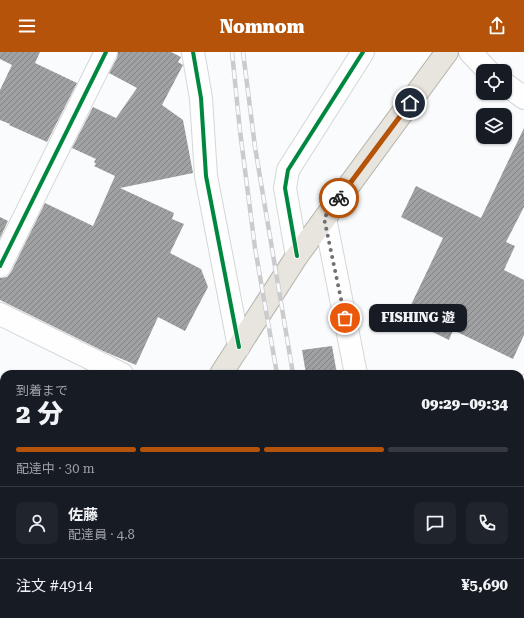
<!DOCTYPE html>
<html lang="ja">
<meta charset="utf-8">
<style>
:root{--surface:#171b24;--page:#20242c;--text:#f1f3f6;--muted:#9ea1a6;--line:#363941;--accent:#b45309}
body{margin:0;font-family:"Roboto Serif","Noto Sans JP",serif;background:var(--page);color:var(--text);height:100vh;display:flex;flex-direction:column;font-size:15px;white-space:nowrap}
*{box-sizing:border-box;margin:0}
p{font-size:13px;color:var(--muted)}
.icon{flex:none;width:22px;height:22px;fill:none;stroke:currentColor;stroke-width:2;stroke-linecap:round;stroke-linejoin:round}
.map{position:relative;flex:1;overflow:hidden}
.drawer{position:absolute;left:0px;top:318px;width:524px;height:248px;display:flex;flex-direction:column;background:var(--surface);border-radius:12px 12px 0 0;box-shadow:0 1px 3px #0004}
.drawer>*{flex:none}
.buttons{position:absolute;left:476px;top:12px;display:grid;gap:8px}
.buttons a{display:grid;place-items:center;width:36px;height:36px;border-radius:8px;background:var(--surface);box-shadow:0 1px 3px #0004;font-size:20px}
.pin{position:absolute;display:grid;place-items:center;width:34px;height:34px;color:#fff;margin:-17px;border:2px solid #fff;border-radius:50%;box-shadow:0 1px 4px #0007}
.courier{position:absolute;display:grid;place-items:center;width:40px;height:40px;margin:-20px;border:3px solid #b45309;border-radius:50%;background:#fff;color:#222;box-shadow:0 1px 5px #0007}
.bubble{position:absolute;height:28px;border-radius:8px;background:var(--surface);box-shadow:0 1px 3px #0004;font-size:13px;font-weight:800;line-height:28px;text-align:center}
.head em{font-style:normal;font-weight:800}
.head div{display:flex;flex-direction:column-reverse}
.head{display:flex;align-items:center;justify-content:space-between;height:68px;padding:0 16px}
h1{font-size:26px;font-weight:800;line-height:30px}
.bar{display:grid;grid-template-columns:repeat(4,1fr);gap:6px 4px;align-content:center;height:48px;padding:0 16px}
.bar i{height:5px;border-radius:3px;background:var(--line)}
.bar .active{background:var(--accent)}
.bar p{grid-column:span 4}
.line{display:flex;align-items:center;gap:10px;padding:0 16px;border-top:1px solid var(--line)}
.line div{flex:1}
.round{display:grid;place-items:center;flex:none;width:42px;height:42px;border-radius:8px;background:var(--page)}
header{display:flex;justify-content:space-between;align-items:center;height:52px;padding:0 16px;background:var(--accent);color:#fff;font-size:18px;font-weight:800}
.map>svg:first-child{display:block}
</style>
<header><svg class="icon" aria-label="menu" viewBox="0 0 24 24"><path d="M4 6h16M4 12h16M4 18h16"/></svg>Nomnom<svg class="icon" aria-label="share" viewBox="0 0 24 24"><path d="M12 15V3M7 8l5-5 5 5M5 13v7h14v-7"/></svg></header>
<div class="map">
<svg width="524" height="566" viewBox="0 0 524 566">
<defs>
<pattern id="building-hatch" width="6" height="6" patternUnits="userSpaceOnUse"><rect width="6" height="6" fill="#9fa1a2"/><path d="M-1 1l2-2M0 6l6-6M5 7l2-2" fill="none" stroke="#818384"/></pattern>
</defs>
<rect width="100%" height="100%" fill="#f9fbfd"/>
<g fill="url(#building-hatch)">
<polygon points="0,0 40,0 35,11 77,31 47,90 9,73 10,72 0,68 0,38 12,13 0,7"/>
<polygon points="118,0 171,0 181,5 178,10 183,13 162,53 183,68 193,121 120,136 174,161 172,167 184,172 170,201 201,217 208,235 185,279 158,265 136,313 103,299 0,248 0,226 7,225 11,220 45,151 93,174 115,124 94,114 96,112 94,110 96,107 72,96 93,55 116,66 137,36 109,21 117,6"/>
<polygon points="524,76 524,155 506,190 515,194 504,218 524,228 524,283 513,307 453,278 449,288 420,274 425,265 409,257 443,186 401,165 416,134 481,166"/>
<polygon points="0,165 8,169 0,186"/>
<polygon points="332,294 337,322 306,322 302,298"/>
</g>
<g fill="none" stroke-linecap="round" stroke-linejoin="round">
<g stroke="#d4d6d8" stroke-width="24">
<g id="minor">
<polyline points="193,0 201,46 206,124 239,295"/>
<polyline points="325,166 356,322"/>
<polyline points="297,204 285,136 288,118 363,0"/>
<polyline points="0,214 106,0"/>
<polyline points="0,262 122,322"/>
<polyline points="520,342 524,334"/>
<polyline points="520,528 524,530"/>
<polyline points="52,562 60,566"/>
<polyline points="411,562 412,566"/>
</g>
</g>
<g stroke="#d4d6d8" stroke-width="24">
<g id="tertiary">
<polyline points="470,0 488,19"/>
<polyline points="505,32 524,46"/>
</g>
</g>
<g stroke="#b6b2aa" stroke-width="24">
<g id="trunk">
<polyline points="221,322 297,204 447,0"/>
<polyline points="41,566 45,562"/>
</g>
</g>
<use href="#minor" stroke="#fefeff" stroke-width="22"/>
<use href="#tertiary" stroke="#fefeff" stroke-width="22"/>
<use href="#trunk" stroke="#e8e5de" stroke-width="22"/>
<g stroke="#cbcbcc" stroke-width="4.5">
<g id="rail">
<polyline points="232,0 240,79 255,196 277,322"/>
<polyline points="243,0 255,95 293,322"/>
<polyline points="335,562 337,566"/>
<polyline points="349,562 351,566"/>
</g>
</g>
<use href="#rail" stroke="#f8fafe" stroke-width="3" stroke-dasharray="9" stroke-linecap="butt"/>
<g stroke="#f8fafe" stroke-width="6">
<g id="cycleway">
<polyline points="193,0 201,46 206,124 239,295"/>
<polyline points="297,204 285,136 288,118 363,0"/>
<polyline points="0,214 106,0"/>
</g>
</g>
<use href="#cycleway" stroke="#00873e" stroke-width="4"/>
</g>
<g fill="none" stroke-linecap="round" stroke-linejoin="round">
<polyline stroke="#6f7073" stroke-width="4" stroke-dasharray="0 7.2" points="339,146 324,166 345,266"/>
<polyline stroke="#b45309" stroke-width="5" points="339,146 410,51"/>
</g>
</svg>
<div class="buttons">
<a><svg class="icon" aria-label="locate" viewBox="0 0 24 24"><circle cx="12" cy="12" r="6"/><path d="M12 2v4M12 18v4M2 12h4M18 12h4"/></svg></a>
<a><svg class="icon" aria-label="layers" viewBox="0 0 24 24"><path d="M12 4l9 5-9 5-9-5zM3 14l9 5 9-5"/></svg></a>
</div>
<div class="pin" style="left:345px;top:266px;background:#ea580c"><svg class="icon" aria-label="bag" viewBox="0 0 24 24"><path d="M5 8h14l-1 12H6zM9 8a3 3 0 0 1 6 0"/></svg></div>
<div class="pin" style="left:410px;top:51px;background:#1f2937"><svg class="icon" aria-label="home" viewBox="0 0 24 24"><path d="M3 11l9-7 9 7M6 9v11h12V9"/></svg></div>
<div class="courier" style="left:339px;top:146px"><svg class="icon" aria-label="bike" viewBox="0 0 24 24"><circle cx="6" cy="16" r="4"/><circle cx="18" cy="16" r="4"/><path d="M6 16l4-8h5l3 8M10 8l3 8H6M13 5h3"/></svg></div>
<div class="bubble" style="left:369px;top:252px;width:98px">FISHING 遊</div>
<section class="drawer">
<div class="head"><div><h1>2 分</h1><p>到着まで</p></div><em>09:29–09:34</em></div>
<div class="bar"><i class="active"></i><i class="active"></i><i class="active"></i><i></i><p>配達中 · 30 m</p></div>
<div class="line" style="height:72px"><a class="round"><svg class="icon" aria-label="person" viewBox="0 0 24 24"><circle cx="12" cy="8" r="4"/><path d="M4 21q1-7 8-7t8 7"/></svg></a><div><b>佐藤</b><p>配達員 · 4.8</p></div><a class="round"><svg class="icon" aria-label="chat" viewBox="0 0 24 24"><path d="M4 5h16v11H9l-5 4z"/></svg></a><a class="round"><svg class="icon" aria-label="phone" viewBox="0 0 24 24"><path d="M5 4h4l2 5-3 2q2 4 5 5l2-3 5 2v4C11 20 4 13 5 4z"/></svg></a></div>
<div class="line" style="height:52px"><div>注文 #4914</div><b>¥5,690</b></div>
</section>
</div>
